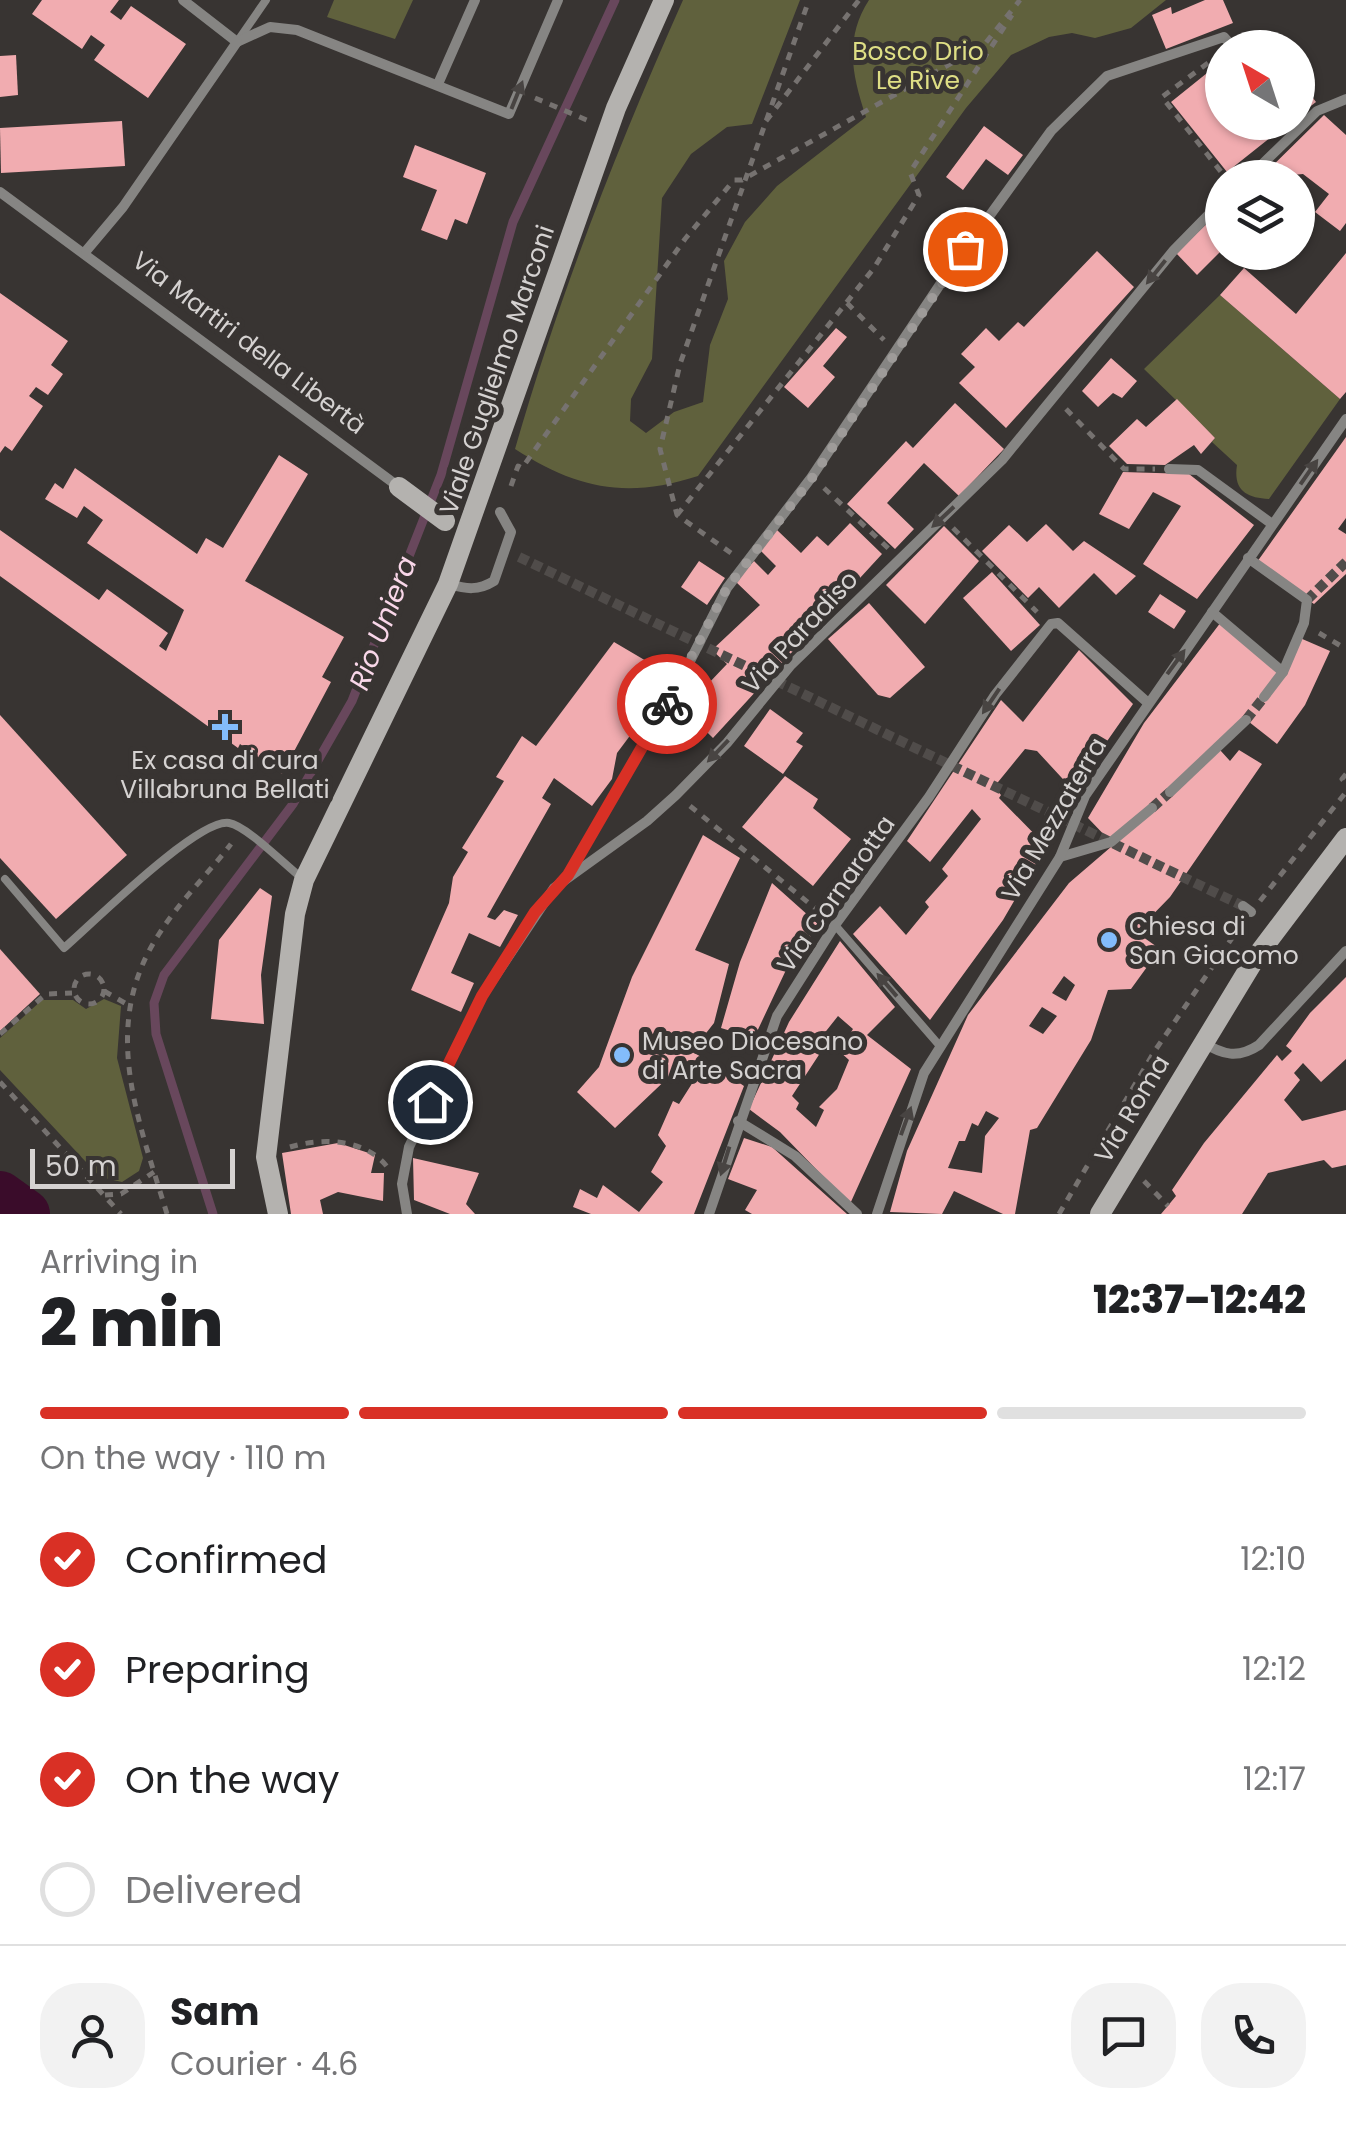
<!DOCTYPE html>
<meta charset="utf-8">
<style>
:root{--surface:#fff;--page:#f2f2f2;--text:#202124;--muted:#757577;--line:#e0e0e0;--accent:#d93025}
body{margin:0;font-family:Poppins,sans-serif;background:var(--page);color:var(--text);height:100vh;display:flex;flex-direction:column;font-size:38px;white-space:nowrap}
*{box-sizing:border-box;margin:0}
p{font-size:32px;color:var(--muted)}
.icon{flex:none;width:55px;height:55px;fill:none;stroke:currentColor;stroke-width:2;stroke-linecap:round;stroke-linejoin:round}
.map{position:relative;height:1214px;overflow:hidden}
.sheet{display:flex;flex-direction:column;background:var(--surface);flex:1}
.sheet>*{flex:none}
.needle{width:65px;rotate:321deg}
.tools{position:absolute;left:1205px;top:30px;display:grid;gap:20px}
.tools a{display:grid;place-items:center;width:110px;height:110px;border-radius:50%;background:var(--surface);box-shadow:0 2px 8px #0004;font-size:50px}
.scale{position:absolute;left:30px;bottom:25px;width:205px;box-sizing:border-box;padding-left:10px;border:5px solid #d5d2d1;border-top:0;font-size:28px;line-height:35px;white-space:nowrap;color:#d5d2d1;-webkit-text-stroke:8px #383432;paint-order:stroke}
.pin{position:absolute;display:grid;place-items:center;width:85px;height:85px;color:#fff;margin:-42px;border:5px solid #fff;border-radius:50%;box-shadow:0 2px 10px #0007}
.courier{position:absolute;display:grid;place-items:center;width:100px;height:100px;margin:-50px;border:8px solid #d93025;border-radius:50%;background:#fff;color:#222;box-shadow:0 2px 12px #0007}
.head em{font-style:normal;font-weight:800}
.head div{display:flex;flex-direction:column-reverse}
.head{display:flex;align-items:center;justify-content:space-between;height:170px;padding:0 40px}
h1{font-size:65px;font-weight:800;line-height:75px}
.bar{display:grid;grid-template-columns:repeat(4,1fr);gap:15px 10px;align-content:center;height:120px;padding:0 40px}
.bar i{height:12px;border-radius:8px;background:var(--line)}
.bar .selected{background:var(--accent)}
.bar p{grid-column:span 4}
.line{display:flex;align-items:center;gap:25px;padding:0 40px;border-top:2px solid var(--line)}
.line div{flex:1}
.round{display:grid;place-items:center;flex:none;width:105px;height:105px;border-radius:40px;background:var(--page)}
ol{padding:0 40px;list-style:none}
li{display:flex;align-items:center;gap:30px;height:110px}
li p{margin-inline-start:auto}
li .icon{padding:10px;border-radius:50%;background:var(--accent);color:#fff;stroke-width:4}
li:last-child{color:var(--muted)}
li i{width:55px;height:55px;border:5px solid var(--line);border-radius:50%}
.map>svg:first-child{display:block}
</style>
<div class="map">
<svg width="1346" height="1214" viewBox="0 0 1346 1214">
<rect width="100%" height="100%" fill="#383432"/>
<g fill="#60613d">
<polygon points="334,0 413,0 395,39 327,17"/>
<path d="M683,0H800L752,124L727,127L691,154L662,198L652,359L631,399L630,421L646,433L674,412L703,402L710,345L728,299L724,261L745,222L777,186L866,117C852,75 844,39 869,0H1166L1131,28L1095,38L1072,33L1049,37L1011,55L966,108L698,476C627,499 577,489 515,449C561,290 616,151 683,0Z"/>
<path d="M1220,295L1340,399L1269,499C1246,498 1233,490 1237,465L1212,442L1215,438L1144,369Z"/>
<polygon points="104,999 121,1006 117,1058 143,1158 139,1171 122,1182 100,1177 0,1070 0,1038 42,1000 73,1000 86,1009"/>
</g>
<g fill="none" stroke-linecap="round" stroke-linejoin="round">
<polyline stroke="#68475c" stroke-width="9" points="213,1214 156,1034 154,1003 164,975 293,804 352,701 441,475 513,222 615,0"/>
<polyline stroke="#3a0c2a" stroke-width="50" points="0,1196 25,1214"/>
</g>
<g fill="#f1acb0" fill-rule="evenodd">
<polygon points="42,0 119,0 110,12 121,20 131,6 186,44 148,98 94,60 105,45 91,35 82,49 32,14"/>
<polygon points="1205,0 1223,0 1233,23 1166,49 1152,15 1171,7 1172,14"/>
<polygon points="1260,31 1273,48 1239,48"/>
<polygon points="16,55 18,95 0,97 0,56"/>
<polygon points="1222,61 1222,122 1290,122 1227,172 1171,102"/>
<polygon points="1298,78 1316,102 1298,116"/>
<polygon points="1324,115 1346,135 1346,223 1340,231 1315,212 1329,194 1303,174 1260,178"/>
<polygon points="122,121 125,166 1,173 0,128"/>
<polygon points="984,126 1023,155 1008,175 986,159 963,190 946,177"/>
<polygon points="415,145 486,173 467,224 455,219 447,240 421,230 437,190 403,177"/>
<polygon points="1215,216 1222,224 1222,250 1197,275 1176,253"/>
<polygon points="1097,251 1134,287 1006,428 959,383 975,367 961,354 986,328 999,341 1018,322 1024,327"/>
<polygon points="1346,253 1346,392 1340,399 1220,295 1244,268 1296,314"/>
<polygon points="0,293 68,341 51,365 63,374 48,395 36,387 29,396 43,406 12,451 5,446 0,453"/>
<polygon points="836,328 847,337 823,366 835,377 808,408 784,387"/>
<polygon points="1111,358 1137,381 1122,398 1113,393 1098,407 1082,391"/>
<polygon points="1177,399 1215,438 1201,454 1194,445 1165,465 1127,464 1109,446 1137,419 1146,427"/>
<polygon points="955,403 1004,449 959,496 924,463 887,503 914,529 895,549 847,504 906,441 913,448"/>
<polygon points="1346,437 1346,518 1338,529 1346,534 1346,574 1314,604 1257,562"/>
<polygon points="279,455 308,474 245,581 344,637 322,677 331,682 282,774 240,744 238,748 0,576 0,530 99,600 107,589 168,633 159,646 166,651 184,610 87,543 103,520 84,506 77,518 45,499 55,483 63,489 75,468 197,554 206,538 223,548"/>
<polygon points="1123,472 1189,474 1254,525 1197,599 1143,564 1181,506 1153,492 1129,529 1099,514"/>
<polygon points="850,523 882,554 713,738 671,697 694,673 707,685 727,664 712,650 760,605 735,581 754,561 768,575 776,566 759,549 777,530 801,553 817,536 828,546"/>
<polygon points="1046,524 1073,551 1084,541 1136,576 1116,595 1094,573 1059,608 1039,587 1028,598 982,551 1009,525 1027,542"/>
<polygon points="944,526 979,561 925,624 886,585"/>
<polygon points="699,561 725,578 707,605 681,587"/>
<polygon points="992,572 1040,625 1011,651 963,598"/>
<polygon points="1160,594 1186,611 1174,629 1148,612"/>
<polygon points="869,603 925,667 890,698 878,695 828,639"/>
<path d="M1221,622L1279,673L1300,638L1330,651L1305,705L1277,744L1244,718L1220,750L1230,761L1239,750L1262,764L1170,897L1136,932L1160,949L1131,989L1108,990L1091,1040L1037,1128L1030,1130L1015,1214H1003L954,1191L942,1214L890,1212L907,1151L968,1015L1069,883L1154,810L1111,842L1088,818L1144,723ZM1064,976L1075,985L1066,1001L1052,993ZM1042,1007L1057,1016L1043,1034L1029,1026ZM986,1111L999,1118L985,1136L982,1173L948,1168L959,1141H965L972,1123L978,1126Z"/>
<polygon points="614,642 653,665 630,695 650,709 617,753 612,779 592,806 554,778 542,798 551,804 487,917 495,920 504,910 518,915 500,947 469,933 451,973 474,983 461,1012 411,990 449,903 453,877 468,852 462,848 504,781 496,777 522,736 536,746"/>
<polygon points="1079,650 1133,704 1073,790 1037,751 1025,749 994,787 1001,795 999,798 1046,846 1003,920 930,1020 853,934 880,906 906,935 929,907 925,902 948,876 942,869 981,819 972,809 930,862 907,841 1001,700 1023,722"/>
<polygon points="770,709 803,733 796,742 803,746 783,774 744,746"/>
<polygon points="0,715 127,855 56,919 0,858"/>
<polygon points="785,776 818,799 813,808 851,839 813,886 742,827"/>
<polygon points="703,835 740,858 695,950 729,964 714,1023 692,1051 744,1086 694,1214 591,1214 573,1207 580,1189 597,1198 603,1185 639,1212 663,1182 651,1172 666,1146 658,1135 673,1101 679,1104 693,1082 674,1072 615,1128 577,1092 599,1067 632,977"/>
<polygon points="772,883 819,925 786,970 754,1038 721,1028 740,962"/>
<polygon points="260,888 272,896 261,975 264,1024 211,1019 219,940"/>
<path d="M840,941L895,1007L867,1035L911,1069L850,1204L780,1132L749,1109L789,1022ZM838,1016L853,1029L839,1051L849,1060L837,1089L819,1107L824,1110L816,1127L796,1109L799,1103L792,1096L826,1044L819,1040Z"/>
<polygon points="0,949 40,994 0,1031"/>
<polygon points="1346,977 1346,1059 1321,1082 1303,1063 1294,1073 1300,1080 1284,1100 1302,1121 1346,1110 1346,1165 1332,1168 1324,1160 1268,1173 1242,1214 1161,1214 1176,1196 1172,1190 1204,1143 1277,1055 1282,1061 1292,1051 1286,1046 1310,1013"/>
<polygon points="744,1138 772,1147 847,1214 752,1214 745,1210 757,1190 728,1179"/>
<polygon points="338,1143 375,1155 371,1173 384,1173 383,1201 338,1192 320,1200 323,1214 291,1214 282,1153"/>
<polygon points="413,1158 479,1173 466,1204 475,1214 450,1214 414,1200"/>
</g>
<g fill="none" stroke-linecap="round" stroke-linejoin="round">
<g stroke="#504c4a" stroke-width="10" stroke-dasharray="10 5" stroke-linecap="butt">
<polyline points="519,557 1243,906"/>
<polyline points="1307,600 1346,562"/>
<polyline points="1246,720 1264,697"/>
<polyline points="1152,808 1170,792"/>
</g>
<g stroke="#767270" stroke-width="5" stroke-dasharray="8 8" stroke-linecap="butt">
<polyline points="1208,63 1162,97 1226,178"/>
<polyline points="535,98 589,121"/>
<polyline points="766,121 859,0"/>
<polyline points="847,303 884,340"/>
<polyline points="1066,409 1124,469 1155,469"/>
<polyline points="511,486 518,466 522,468 685,239 734,180 742,180 984,45 1020,0"/>
<polyline points="824,488 889,549"/>
<polyline points="677,515 874,268 919,195 910,172 1012,15"/>
<polyline points="953,528 1037,612"/>
<polyline points="731,553 677,515 660,449 680,364 809,0"/>
<polyline points="1319,633 1346,649"/>
<polyline points="1346,774 1342,779 1346,783"/>
<polyline points="690,806 821,913"/>
<polyline points="1260,901 1346,792"/>
<circle cx="89" cy="989" r="15"/>
<polyline points="104,991 130,1006"/>
<polyline points="0,1034 46,994 72,993"/>
<polyline points="0,1082 121,1214"/>
<path d="M290,1147C323,1137 367,1139 388,1168"/>
<polyline points="1144,1181 1168,1206"/>
<polyline points="105,1195 121,1194 154,1172"/>
<path d="M167,1214C138,1118 99,1026 159,934C179,902 208,874 231,844"/>
<polyline points="1059,1214 1154,1052 1241,925"/>
</g>
<g stroke="#868583" stroke-width="8">
<polyline points="237,42 266,0"/>
<path d="M5,879L64,948C92,924 198,818 229,823C247,826 286,866 303,879"/>
<polyline points="835,925 939,1045"/>
</g>
<g stroke="#868583" stroke-width="10">
<polyline points="237,42 270,27 297,30 509,114 558,0"/>
<polyline points="438,84 475,0"/>
<polyline points="1248,178 1317,111 1346,99"/>
<polyline points="0,192 399,487"/>
<polyline points="86,251 123,207 237,42 183,0"/>
<polyline points="1169,469 1198,470 1272,524"/>
<path d="M449,584C466,589 478,591 494,581L511,532L500,512"/>
<polyline points="1212,612 1283,672 1304,623 1307,600 1248,558"/>
<polyline points="1264,697 1283,672"/>
<polyline points="1170,792 1246,720"/>
<polyline points="1060,857 1111,842 1152,808"/>
<polyline points="570,872 681,679 727,588 811,478 943,280 1051,131 1107,76 1224,37 1232,46"/>
<polyline points="1243,906 1251,912"/>
<path d="M1202,1042C1223,1055 1238,1059 1259,1045L1346,951"/>
<polyline points="738,1121 795,1156 857,1214"/>
<polyline points="407,1214 402,1184 409,1147 482,996 554,888 647,821 676,795 727,743 790,666 1002,460 1174,250 1222,201"/>
<polyline points="709,1214 777,1016 835,925 929,797 995,695 1051,624 1058,623 1147,702"/>
<polyline points="877,1214 924,1073 1060,857 1085,796 1346,419"/>
</g>
<g stroke="#b4b2af" stroke-width="20">
<polyline points="399,487 445,521"/>
<polyline points="278,1214 266,1157 295,914 304,880 448,584 616,108 664,0"/>
<polyline points="1100,1214 1256,957 1346,838"/>
</g>
</g>
<defs><path id="oneway-solid" d="M-6-.8H1V-3.2L6.5 0L1 3.2V.8H-6Z" transform="scale(2.5)"/></defs>
<g fill="#484442">
<use href="#oneway-solid" transform="translate(517 95) rotate(-68)"/>
<use href="#oneway-solid" transform="translate(1156 272) rotate(129)"/>
<use href="#oneway-solid" transform="translate(1309 472) rotate(-55)"/>
<use href="#oneway-solid" transform="translate(943 517) rotate(137)"/>
<use href="#oneway-solid" transform="translate(1176 662) rotate(-54)"/>
<use href="#oneway-solid" transform="translate(991 701) rotate(124)"/>
<use href="#oneway-solid" transform="translate(718 751) rotate(134)"/>
<use href="#oneway-solid" transform="translate(887 985) rotate(-131)"/>
<use href="#oneway-solid" transform="translate(906 1121) rotate(-70)"/>
<use href="#oneway-solid" transform="translate(725 1161) rotate(107)"/>
</g>
<g fill="none" stroke-linecap="round" stroke-linejoin="round">
<polyline stroke="#9e9b99" stroke-width="10" stroke-dasharray="0 18" points="667,704 727,588 812,478 965,249"/>
<polyline stroke="#d93025" stroke-width="12" points="430,1102 482,996 535,912 568,875 667,704"/>
</g>
<g fill="#83bcfb" stroke="#383432" stroke-width="4">
<path d="M220 712h10v10h10v10h-10v10h-10v-10h-10v-10h10z"/>
<circle cx="1109" cy="940" r="10"/>
<circle cx="622" cy="1055" r="10"/>
</g>
<g text-anchor="middle" dominant-baseline="central" stroke-width="10" stroke-linejoin="round" paint-order="stroke">
<g font-size="25" fill="#dede85" stroke="#383432">
<text x="918" y="51">Bosco Drio<tspan x="918" dy="29">Le Rive</tspan></text>
</g>
<g font-size="25" fill="#d5d2d1" stroke="#383432">
<text transform="translate(249 343) rotate(37)">Via Martiri della Libertà</text>
<text transform="translate(497 370) rotate(-71)">Viale Guglielmo Marconi</text>
<text transform="translate(800 632) rotate(-47)">Via Paradiso</text>
<text transform="translate(1054 819) rotate(-60)">Via Mezzaterra</text>
<text transform="translate(836 894) rotate(-55)">Via Cornarotta</text>
<text transform="translate(1132 1109) rotate(-59)">Via Roma</text>
</g>
<g font-size="25" fill="#d5d2d1" stroke="#383432" text-anchor="start">
<text x="225" y="760" text-anchor="middle">Ex casa di cura<tspan x="225" dy="29">Villabruna Bellati</tspan></text>
<text x="1129" y="926">Chiesa di<tspan x="1129" dy="29">San Giacomo</tspan></text>
<text x="642" y="1041">Museo Diocesano<tspan x="642" dy="29">di Arte Sacra</tspan></text>
</g>
<g font-size="28" font-style="italic" fill="#f9d7e9" stroke="#383432">
<text transform="translate(383 623) rotate(-69)">Rio Uniera</text>
</g>
</g>
</svg>
<div class="tools">
<a><svg class="needle" viewBox="-14 -14 28 28"><path d="M0-13l5 13h-10z" fill="#e53935"/><path d="M0 13l5-13h-10z" fill="#757577"/></svg></a>
<a><svg class="icon" aria-label="layers" viewBox="0 0 24 24"><path d="M12 4l9 5-9 5-9-5zM3 14l9 5 9-5"/></svg></a>
</div>
<div class="scale">50 m</div>
<div class="pin" style="left:965px;top:249px;background:#ea580c"><svg class="icon" aria-label="bag" viewBox="0 0 24 24"><path d="M5 8h14l-1 12H6zM9 8a3 3 0 0 1 6 0"/></svg></div>
<div class="pin" style="left:430px;top:1102px;background:#1f2937"><svg class="icon" aria-label="home" viewBox="0 0 24 24"><path d="M3 11l9-7 9 7M6 9v11h12V9"/></svg></div>
<div class="courier" style="left:667px;top:704px"><svg class="icon" aria-label="bike" viewBox="0 0 24 24"><circle cx="6" cy="16" r="4"/><circle cx="18" cy="16" r="4"/><path d="M6 16l4-8h5l3 8M10 8l3 8H6M13 5h3"/></svg></div>
</div>
<section class="sheet">
<div class="head"><div><h1>2 min</h1><p>Arriving in</p></div><em>12:37–12:42</em></div>
<div class="bar"><i class="selected"></i><i class="selected"></i><i class="selected"></i><i></i><p>On the way · 110 m</p></div>
<ol>
<li><svg class="icon" aria-label="check" viewBox="0 0 24 24"><path d="M5 12l5 5 9-10"/></svg>Confirmed<p>12:10</p></li>
<li><svg class="icon" aria-label="check" viewBox="0 0 24 24"><path d="M5 12l5 5 9-10"/></svg>Preparing<p>12:12</p></li>
<li><svg class="icon" aria-label="check" viewBox="0 0 24 24"><path d="M5 12l5 5 9-10"/></svg>On the way<p>12:17</p></li>
<li><i></i>Delivered</li>
</ol>
<div class="line" style="height:180px"><a class="round"><svg class="icon" aria-label="person" viewBox="0 0 24 24"><circle cx="12" cy="8" r="4"/><path d="M4 21q1-7 8-7t8 7"/></svg></a><div><b>Sam</b><p>Courier · 4.6</p></div><a class="round"><svg class="icon" aria-label="chat" viewBox="0 0 24 24"><path d="M4 5h16v11H9l-5 4z"/></svg></a><a class="round"><svg class="icon" aria-label="phone" viewBox="0 0 24 24"><path d="M5 4h4l2 5-3 2q2 4 5 5l2-3 5 2v4C11 20 4 13 5 4z"/></svg></a></div>
</section>
